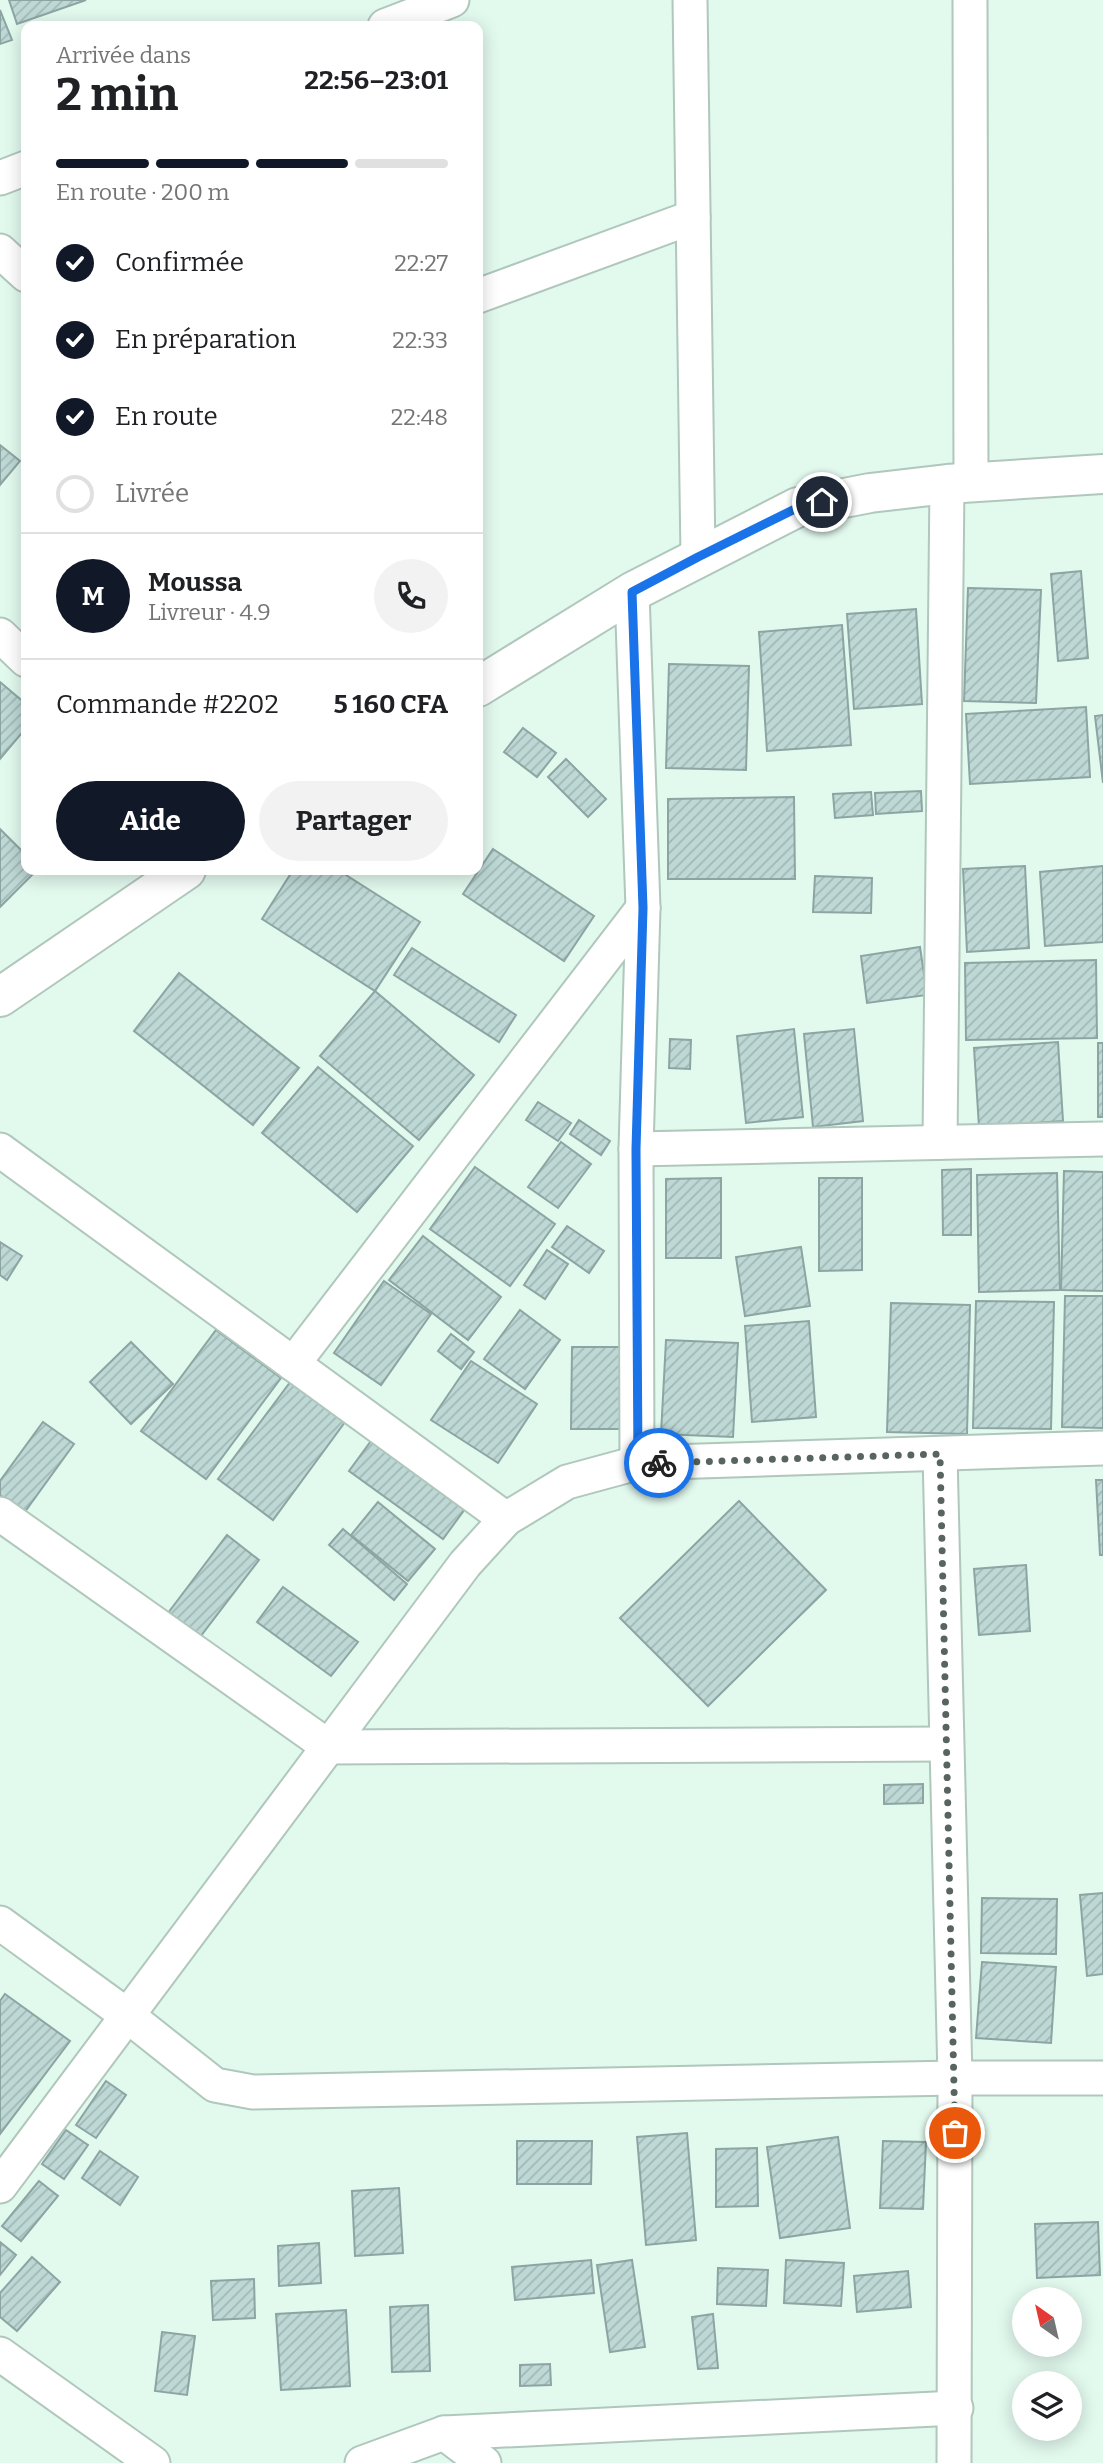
<!DOCTYPE html>
<html lang="fr">
<meta charset="utf-8">
<style>
:root{--surface:#fff;--page:#f2f2f2;--text:#202124;--muted:#757577;--line:#e0e0e0;--accent:#111827}
body{margin:0;font-family:Bitter,serif;background:var(--page);color:var(--text);height:100vh;display:flex;flex-direction:column;font-size:26px;white-space:nowrap}
*{box-sizing:border-box;margin:0}
p{font-size:23px;color:var(--muted)}
.icon{flex:none;width:38px;height:38px;fill:none;stroke:currentColor;stroke-width:2;stroke-linecap:round;stroke-linejoin:round}
.map{position:relative;flex:1;overflow:hidden}
.panel{position:absolute;left:21px;top:21px;width:462px;height:854px;display:flex;flex-direction:column;background:var(--surface);border-radius:14px;box-shadow:0 4px 18px #0003}
.panel>*{flex:none}
.needle{width:46px;rotate:326deg}
.fabs{position:absolute;left:1012px;top:2287px;display:grid;gap:14px}
.fabs a{display:grid;place-items:center;width:70px;height:70px;border-radius:50%;background:var(--surface);box-shadow:0 4px 18px #0003;font-size:35px}
.pin{position:absolute;display:grid;place-items:center;width:60px;height:60px;color:#fff;margin:-30px;border:4px solid #fff;border-radius:50%;box-shadow:0 2px 7px #0007}
.courier{position:absolute;display:grid;place-items:center;width:70px;height:70px;margin:-35px;border:5px solid #1a73e8;border-radius:50%;background:#fff;color:#222;box-shadow:0 2px 9px #0007}
.headline em{font-style:normal;font-weight:700}
.headline div{display:flex;flex-direction:column-reverse}
.headline{display:flex;align-items:center;justify-content:space-between;height:119px;padding:0 35px}
h1{font-size:46px;font-weight:700;line-height:52px}
.bar{display:grid;grid-template-columns:repeat(4,1fr);gap:10px 7px;align-content:center;height:84px;padding:0 35px}
.bar i{height:9px;border-radius:5px;background:var(--line)}
.bar .on{background:var(--accent)}
.bar p{grid-column:span 4}
.line{display:flex;align-items:center;gap:18px;padding:0 35px;border-top:2px solid var(--line)}
.line div{flex:1}
.round{display:grid;place-items:center;flex:none;width:74px;height:74px;border-radius:37px;background:var(--page)}
ol{padding:0 35px;list-style:none}
li{display:flex;align-items:center;gap:21px;height:77px}
li p{margin-inline-start:auto}
li .icon{padding:7px;border-radius:50%;background:var(--accent);color:#fff;stroke-width:4}
li:last-child{color:var(--muted)}
li i{width:38px;height:38px;border:4px solid var(--line);border-radius:50%}
.action{display:flex;gap:14px;margin-top:auto;padding:14px 35px}
.action a{flex:1;height:80px;border-radius:42px;background:var(--accent);color:#fff;font-size:28px;font-weight:700;line-height:80px;text-align:center}
.action a+a{background:var(--page);color:var(--text)}
.map>svg:first-child{display:block}
</style>
<div class="map">
<svg width="1103" height="2463" viewBox="0 0 1103 2463">
<defs>
<pattern id="building-hatch" width="6" height="6" patternUnits="userSpaceOnUse" patternTransform="scale(1.75)"><rect width="6" height="6" fill="#bdd8d5"/><path d="M-1 1l2-2M0 6l6-6M5 7l2-2" fill="none" stroke="#a1b8b6"/></pattern>
</defs>
<rect width="100%" height="100%" fill="#e2f9ee"/>
<g fill="url(#building-hatch)" stroke="#8ca5a3" stroke-width="2">
<polygon points="9,0 86,0 17,24"/>
<polygon points="0,10 12,40 0,44"/>
<polygon points="0,445 20,461 0,485"/>
<polygon points="1081,571 1088,658 1058,661 1051,574"/>
<polygon points="968,588 1041,590 1036,703 964,701"/>
<polygon points="916,609 922,704 854,709 847,614"/>
<polygon points="842,625 851,745 767,751 759,632"/>
<polygon points="669,664 749,666 746,770 666,768"/>
<polygon points="0,682 26,704 26,728 0,759"/>
<polygon points="1086,707 1090,777 970,784 966,714"/>
<polygon points="1103,715 1103,783 1095,716"/>
<polygon points="523,728 556,753 537,777 504,752"/>
<polygon points="566,759 606,799 588,817 548,777"/>
<polygon points="921,791 922,811 876,814 875,793"/>
<polygon points="871,792 873,815 835,818 833,794"/>
<polygon points="794,797 795,879 668,879 668,799"/>
<polygon points="0,829 26,855 26,870 37,870 0,907"/>
<polygon points="493,849 594,916 564,961 463,894"/>
<polygon points="1025,866 1029,948 967,952 963,869"/>
<polygon points="1103,866 1103,942 1045,946 1040,872"/>
<polygon points="293,870 338,870 420,922 375,991 262,919"/>
<polygon points="815,876 872,878 871,913 813,912"/>
<polygon points="920,947 927,995 867,1003 861,956"/>
<polygon points="412,948 516,1015 499,1042 394,975"/>
<polygon points="1096,960 1097,1038 966,1040 965,963"/>
<polygon points="179,973 299,1068 253,1125 134,1031"/>
<polygon points="375,991 474,1075 419,1140 320,1056"/>
<polygon points="794,1029 803,1117 746,1123 737,1036"/>
<polygon points="854,1029 863,1121 813,1127 804,1034"/>
<polygon points="670,1039 691,1040 690,1069 669,1068"/>
<polygon points="1058,1042 1063,1121 979,1127 974,1048"/>
<rect x="1098" y="1043" width="5" height="74"/>
<polygon points="318,1067 413,1146 357,1212 262,1133"/>
<polygon points="538,1102 571,1123 558,1141 526,1120"/>
<polygon points="579,1120 610,1141 601,1155 570,1134"/>
<polygon points="561,1142 591,1164 558,1208 528,1187"/>
<polygon points="475,1167 555,1224 510,1286 430,1229"/>
<polygon points="971,1169 971,1235 943,1235 942,1170"/>
<polygon points="1064,1171 1103,1172 1103,1291 1061,1290"/>
<polygon points="1057,1173 1060,1290 979,1292 977,1175"/>
<polygon points="721,1178 721,1258 666,1258 666,1179"/>
<polygon points="819,1178 862,1178 862,1270 819,1271"/>
<polygon points="567,1226 604,1251 589,1273 552,1247"/>
<polygon points="423,1236 501,1297 468,1340 389,1280"/>
<polygon points="0,1242 22,1256 7,1280 0,1275"/>
<polygon points="801,1247 810,1306 745,1316 736,1257"/>
<polygon points="547,1250 568,1264 545,1299 524,1285"/>
<polygon points="384,1281 431,1314 381,1385 334,1353"/>
<polygon points="1065,1296 1103,1296 1103,1428 1062,1427"/>
<polygon points="976,1301 1054,1302 1051,1429 973,1428"/>
<polygon points="891,1303 970,1305 967,1434 887,1432"/>
<polygon points="520,1310 560,1340 525,1389 484,1359"/>
<polygon points="809,1321 816,1417 752,1422 745,1326"/>
<polygon points="216,1330 281,1378 206,1479 141,1431"/>
<polygon points="451,1334 474,1352 461,1369 438,1351"/>
<polygon points="666,1340 738,1343 733,1437 661,1434"/>
<polygon points="131,1342 173,1384 131,1424 90,1382"/>
<polygon points="572,1347 627,1347 626,1429 571,1429"/>
<polygon points="471,1361 537,1404 498,1463 431,1420"/>
<polygon points="294,1377 348,1418 273,1520 218,1479"/>
<polygon points="43,1422 74,1444 24,1513 0,1495 0,1481"/>
<polygon points="371,1441 465,1509 443,1539 349,1471"/>
<polygon points="1096,1480 1103,1480 1103,1555 1100,1555"/>
<polygon points="739,1501 826,1590 708,1706 620,1618"/>
<polygon points="378,1502 435,1549 408,1581 351,1535"/>
<polygon points="343,1529 407,1584 394,1600 329,1545"/>
<polygon points="227,1535 259,1560 200,1637 168,1613"/>
<polygon points="1026,1565 1030,1631 979,1635 974,1569"/>
<polygon points="283,1587 358,1642 331,1676 257,1622"/>
<polygon points="923,1784 923,1803 884,1804 884,1785"/>
<polygon points="1103,1893 1103,1974 1087,1976 1080,1895"/>
<polygon points="982,1898 1057,1899 1056,1954 981,1953"/>
<polygon points="982,1962 1056,1967 1051,2043 976,2038"/>
<polygon points="5,1994 70,2041 0,2134 0,2001"/>
<polygon points="106,2081 126,2095 96,2138 76,2125"/>
<polygon points="66,2130 88,2145 64,2179 42,2164"/>
<polygon points="687,2133 696,2240 646,2245 637,2137"/>
<polygon points="838,2137 850,2228 780,2238 767,2147"/>
<polygon points="517,2141 592,2141 591,2184 517,2184"/>
<polygon points="883,2141 926,2142 923,2209 880,2208"/>
<polygon points="757,2148 758,2206 716,2207 716,2149"/>
<polygon points="100,2151 138,2177 120,2205 82,2178"/>
<polygon points="39,2181 58,2196 21,2241 2,2226"/>
<polygon points="399,2188 403,2253 355,2256 352,2191"/>
<polygon points="1098,2222 1100,2275 1037,2278 1035,2224"/>
<polygon points="0,2242 16,2255 0,2275"/>
<polygon points="319,2243 321,2283 279,2286 278,2246"/>
<polygon points="32,2257 60,2282 17,2331 0,2317 0,2293"/>
<polygon points="591,2260 594,2293 515,2300 512,2267"/>
<polygon points="632,2260 645,2347 610,2352 597,2265"/>
<polygon points="786,2260 844,2263 841,2306 784,2303"/>
<polygon points="718,2268 768,2270 766,2306 717,2304"/>
<polygon points="908,2271 911,2307 857,2312 854,2276"/>
<polygon points="254,2279 255,2318 213,2320 211,2281"/>
<polygon points="428,2305 430,2371 392,2372 390,2307"/>
<polygon points="346,2310 350,2386 281,2390 276,2314"/>
<polygon points="713,2314 718,2368 698,2369 692,2317"/>
<polygon points="162,2332 195,2336 187,2395 155,2391"/>
<polygon points="550,2364 551,2385 520,2386 520,2365"/>
</g>
<g fill="none" stroke-linecap="round" stroke-linejoin="round">
<g stroke="#b0c7bc" stroke-width="37">
<g id="street">
<polyline points="690,0 698,557"/>
<polyline points="970,0 971,483"/>
<polyline points="385,26 452,0"/>
<polyline points="0,178 26,168"/>
<polyline points="0,251 26,275"/>
<polyline points="478,296 693,217"/>
<polyline points="632,592 643,908 636,1149 637,1463"/>
<polyline points="0,635 26,660"/>
<polyline points="940,1142 947,484"/>
<polyline points="636,1149 1103,1139"/>
<polyline points="0,1150 506,1519"/>
<polyline points="293,1364 643,908"/>
<polyline points="940,1454 955,2078 954,2463"/>
<polyline points="0,1514 329,1747 946,1744"/>
<polyline points="0,1923 128,2016 215,2085 253,2092 955,2078 1103,2078"/>
<polyline points="0,2186 465,1564 506,1519 567,1482 637,1463 1103,1448"/>
<polyline points="0,2354 153,2463"/>
<polyline points="444,2433 484,2463"/>
<polyline points="362,2463 444,2433 956,2408"/>
</g>
</g>
<g stroke="#b0c7bc" stroke-width="42">
<g id="secondary">
<polyline points="478,687 632,592 798,507 870,493 947,484 1103,474"/>
<polyline points="0,997 186,870"/>
</g>
</g>
<use href="#street" stroke="#fff" stroke-width="33"/>
<use href="#secondary" stroke="#fff" stroke-width="38"/>
</g>
<g fill="none" stroke-linecap="round" stroke-linejoin="round">
<polyline stroke="#58655f" stroke-width="7" stroke-dasharray="0 12.6" points="659,1463 940,1454 955,2133"/>
<polyline stroke="#1a73e8" stroke-width="9" points="659,1463 638,1463 636,1149 643,908 632,592 698,557 799,507 822,502"/>
</g>
</svg>
<div class="fabs">
<a><svg class="needle" viewBox="-14 -14 28 28"><path d="M0-13l5 13h-10z" fill="#e53935"/><path d="M0 13l5-13h-10z" fill="#757577"/></svg></a>
<a><svg class="icon" aria-label="layers" viewBox="0 0 24 24"><path d="M12 4l9 5-9 5-9-5zM3 14l9 5 9-5"/></svg></a>
</div>
<div class="pin" style="left:955px;top:2133px;background:#ea580c"><svg class="icon" aria-label="bag" viewBox="0 0 24 24"><path d="M5 8h14l-1 12H6zM9 8a3 3 0 0 1 6 0"/></svg></div>
<div class="pin" style="left:822px;top:502px;background:#1f2937"><svg class="icon" aria-label="home" viewBox="0 0 24 24"><path d="M3 11l9-7 9 7M6 9v11h12V9"/></svg></div>
<div class="courier" style="left:659px;top:1463px"><svg class="icon" aria-label="bike" viewBox="0 0 24 24"><circle cx="6" cy="16" r="4"/><circle cx="18" cy="16" r="4"/><path d="M6 16l4-8h5l3 8M10 8l3 8H6M13 5h3"/></svg></div>
<section class="panel">
<div class="headline"><div><h1>2 min</h1><p>Arrivée dans</p></div><em>22:56–23:01</em></div>
<div class="bar"><i class="on"></i><i class="on"></i><i class="on"></i><i></i><p>En route · 200 m</p></div>
<ol>
<li><svg class="icon" aria-label="check" viewBox="0 0 24 24"><path d="M5 12l5 5 9-10"/></svg>Confirmée<p>22:27</p></li>
<li><svg class="icon" aria-label="check" viewBox="0 0 24 24"><path d="M5 12l5 5 9-10"/></svg>En préparation<p>22:33</p></li>
<li><svg class="icon" aria-label="check" viewBox="0 0 24 24"><path d="M5 12l5 5 9-10"/></svg>En route<p>22:48</p></li>
<li><i></i>Livrée</li>
</ol>
<div class="line" style="height:126px"><b class="round" style="background:var(--accent);color:#fff">M</b><div><b>Moussa</b><p>Livreur · 4.9</p></div><a class="round"><svg class="icon" aria-label="phone" viewBox="0 0 24 24"><path d="M5 4h4l2 5-3 2q2 4 5 5l2-3 5 2v4C11 20 4 13 5 4z"/></svg></a></div>
<div class="line" style="height:91px"><div>Commande #2202</div><b>5 160 CFA</b></div>
<div class="action"><a>Aide</a><a>Partager</a></div>
</section>
</div>
